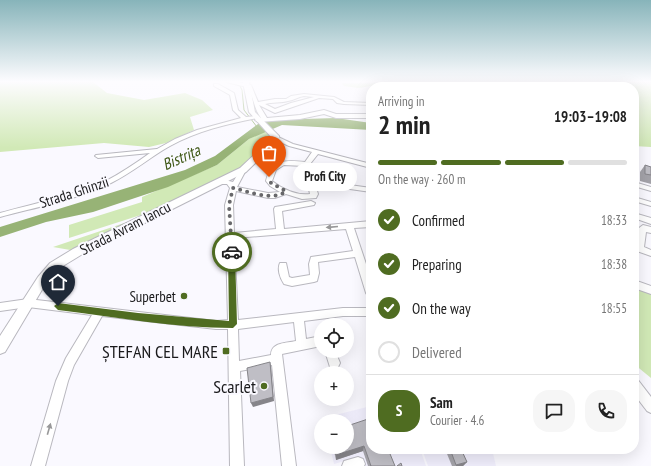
<!DOCTYPE html>
<meta charset="utf-8">
<style>
:root{--surface:#fff;--page:#f6f6f6;--text:#222;--muted:#767676;--line:#e0e0e0;--accent:#4f6c21}
body{margin:0;font-family:"PT Sans Narrow",sans-serif;background:var(--page);color:var(--text);height:100vh;display:flex;flex-direction:column;font-size:15px;white-space:nowrap}
*{box-sizing:border-box;margin:0}
p{font-size:13px;color:var(--muted)}
.icon{flex:none;width:22px;height:22px;fill:none;stroke:currentColor;stroke-width:2;stroke-linecap:round;stroke-linejoin:round}
.map{position:relative;flex:1;overflow:hidden}
.sheet{position:absolute;left:366px;top:82px;width:273px;height:372px;display:flex;flex-direction:column;background:var(--surface);border-radius:16px;box-shadow:0 4px 16px #0002}
.sheet>*{flex:none}
.controls{position:absolute;left:314px;top:318px;display:grid;gap:8px}
.controls a{display:grid;place-items:center;width:40px;height:40px;border-radius:50%;background:var(--surface);box-shadow:0 4px 16px #0002;font-size:20px}
.pin{position:absolute;display:grid;place-items:center;width:34px;height:34px;color:#fff;margin:-41px -17px;border-radius:50% 50% 50% 0;rotate:-45deg;box-shadow:0 0 4px #0007}
.pin .icon{rotate:45deg}
.courier{position:absolute;display:grid;place-items:center;width:40px;height:40px;margin:-20px;border:3px solid #4f6c21;border-radius:50%;background:#fff;color:#222;box-shadow:0 1px 5px #0007}
.bubble{position:absolute;height:28px;border-radius:14px;background:var(--surface);box-shadow:0 4px 16px #0002;font-size:13px;font-weight:700;line-height:28px;text-align:center}
.summary em{font-style:normal;font-weight:700}
.summary div{display:flex;flex-direction:column-reverse}
.summary{display:flex;align-items:center;justify-content:space-between;height:68px;padding:0 12px}
h1{font-size:26px;font-weight:700;line-height:30px}
.bar{display:grid;grid-template-columns:repeat(4,1fr);gap:6px 4px;align-content:center;height:48px;padding:0 12px}
.bar i{height:5px;border-radius:3px;background:var(--line)}
.bar .current{background:var(--accent)}
.bar p{grid-column:span 4}
.line{display:flex;align-items:center;gap:10px;padding:0 12px;border-top:1px solid var(--line)}
.line div{flex:1}
.round{display:grid;place-items:center;flex:none;width:42px;height:42px;border-radius:16px;background:var(--page)}
ol{padding:0 12px;list-style:none}
li{display:flex;align-items:center;gap:12px;height:44px}
li p{margin-inline-start:auto}
li .icon{padding:4px;border-radius:50%;background:var(--accent);color:#fff;stroke-width:4}
li:last-child{color:var(--muted)}
li i{width:22px;height:22px;border:2px solid var(--line);border-radius:50%}
.map>svg:first-child{display:block}
</style>
<div class="map">
<svg width="651" height="466" viewBox="0 0 651 466">
<rect width="100%" height="100%" fill="#faf9ff"/>
<g fill="#f0eefc">
<polygon points="371,406 371,449 420,449 426,466 350,466 348,460 334,464 330,447 347,447 347,421 324,421 323,418"/>
<polygon points="422,449 492,449 496,466 428,466"/>
</g>
<g fill="#d1e9b6">
<polygon points="0,82 93,82 107,93 144,100 185,93 202,100 213,110 190,117 194,130 166,143 149,147 104,143 0,152"/>
<polygon points="580,82 585,87 449,87 424,83 387,83 359,88 344,86 342,83"/>
<polygon points="627,82 651,82 651,147 634,146 634,87 617,87"/>
<polygon points="265,131 271,137 269,141 243,166 233,172 76,251 53,247 148,215 147,213 69,238 69,225 142,202 142,197 217,165 249,139"/>
<polygon points="634,288 651,293 651,378 634,364"/>
</g>
<polygon fill="#97b376" points="336,118 371,123 371,130 282,125 249,139 217,165 168,187 93,212 46,222 0,237 0,227 185,170 215,156 258,124 270,120"/>
<g fill="none" stroke-linecap="round" stroke-linejoin="round">
<polyline stroke="#97b376" stroke-width="1" points="239,84 242,90 244,110 257,127"/>
<g stroke="#b9b8bf" stroke-width="2">
<g id="minor">
<path d="M226,82H238L251,85L258,102L275,99H286L291,96L304,94L334,97L344,102L371,103V105L344,104L337,103L333,99L319,98L275,113L259,105L267,118L300,115L324,110L336,114H371V118H336L324,114L300,119L258,122L255,120L256,119L261,118C254,109 254,97 247,87ZM304,96L314,97L291,103L275,109L265,104C272,102 282,103 288,101C294,100 298,97 304,96Z"/>
<path d="M214,84H218L234,93L238,110L246,117L257,116V118C227,124 197,131 170,146C150,157 132,173 111,183C76,200 37,207 0,217V213C36,203 72,196 106,181C121,173 136,163 150,153L98,158L95,156L96,155L157,149L175,139L197,130L241,118L233,110L230,95L214,86Z"/>
<path d="M276,136L293,144L371,164V168L318,154L310,164L314,180L371,188V192L315,184L318,194L316,198L302,199L286,194L275,198H268L236,191L233,205L234,233L276,229L274,209L275,207L311,201L315,203L314,205L282,211L284,229L371,221V227L354,228L371,279V297L368,296L366,293L355,257L318,262L319,273L317,281L314,282L292,286L284,284C280,278 277,269 280,263H286L289,277L292,278L310,275L309,264L311,257L353,251L346,229L234,238L238,320L343,308H371V316H343L304,321L306,339L321,336V346L282,354L296,466H282L272,365L240,371L244,466H230L228,329H216L102,316L74,365L68,381L45,466H31L56,381L66,358L92,315L28,307L0,311V303L28,299L216,321L228,320L225,205L230,188L227,184H218L215,182L216,181L225,180L233,182L241,169L243,168L246,170L237,187L268,193L280,192L270,186L266,181C271,159 286,160 305,162L312,152L289,146L274,139L273,138ZM284,165L304,166L310,194C297,196 282,189 272,181L276,170ZM294,322L296,341C287,343 271,342 271,355L239,361L238,329Z"/>
<polygon points="634,182 651,187 651,191 634,186"/>
<polygon points="634,197 651,202 651,206 634,201"/>
<polygon points="634,213 651,218 651,224 634,218"/>
<polygon points="643,225 651,227 651,233 646,232 644,247 651,250 651,256 634,250 634,244 636,245 639,228"/>
<polygon points="634,280 651,286 651,294 634,288"/>
<polygon points="325,351 335,351 340,363 338,367 334,368 330,367"/>
<polygon points="634,378 638,380 651,397 651,413 647,411 634,394"/>
<polygon points="358,457 363,459 365,464 364,466 342,466 344,461"/>
</g>
</g>
<g stroke="#b9b8bf" stroke-width="2">
<polygon id="major" points="243,82 249,82 255,112 279,136 279,140 246,172 81,255 58,269 46,283 5,352 0,354 0,336 38,277 50,263 73,249 240,168 272,138 249,112"/>
</g>
<use href="#minor" fill="#fff" fill-rule="evenodd"/>
<use href="#major" fill="#fff" fill-rule="evenodd"/>
</g>
<g fill="#a4a3a9">
<polygon points="645,165 651,167 651,184 640,181 640,172"/>
<polygon points="347,426 395,466 368,466 363,451 336,460 333,447 347,447"/>
<polygon points="445,449 461,449 467,462 463,466 452,466"/>
</g>
<g fill="#86858a">
<polygon points="270,362 271,367 274,401 253,407 251,403"/>
<polygon points="364,446 363,451 336,460 336,455"/>
<polygon points="398,449 404,449 396,452"/>
<polygon points="467,462 463,466 456,466 456,465"/>
</g>
<g fill="#bfbec5" stroke="#86858a">
<polygon points="645,165 651,167 651,175 645,174"/>
<polygon points="270,362 273,397 251,403 247,368"/>
<polygon points="371,418 371,449 388,449 395,466 370,466 371,466 364,446 336,455 334,447 347,447 347,426"/>
<polygon points="450,449 461,449 467,462 456,465"/>
<polygon points="401,463 402,466 397,466"/>
</g>
<defs><path id="oneway-solid" d="M-6-.8H1V-3.2L6.5 0L1 3.2V.8H-6Z"/></defs>
<g fill="#989899">
<use href="#oneway-solid" transform="translate(332 227) rotate(175)"/>
<use href="#oneway-solid" transform="translate(49 429) rotate(-74)"/>
</g>
<linearGradient id="sky" x2="0" y2="1"><stop stop-color="#87b4ba"/><stop offset="0.55" stop-color="#fdfcff"/><stop offset="1" stop-color="#fdfcff" stop-opacity="0"/></linearGradient>
<rect width="651" height="148" fill="url(#sky)"/>
<path fill="#4f6c21" d="M232,249L235,252L237,324L233,328C175,328 116,317 58,310L54,306L58,303L138,313L229,321L228,252Z"/>
<g fill="none" stroke-linecap="round" stroke-linejoin="round">
<path stroke="#68686b" stroke-width="4" stroke-dasharray="0 7.2" d="M232,252L229,205L233,188C247,191 274,202 286,191L271,183L269,177"/>
</g>
<g fill="#4f6c21" stroke="#faf9ff" stroke-width="1.5">
<circle cx="184" cy="296" r="4"/>
<rect x="222" y="347" width="8" height="8" rx="2"/>
<circle cx="264" cy="386" r="4"/>
</g>
<g text-anchor="middle" dominant-baseline="central" stroke-width="4" stroke-linejoin="round" paint-order="stroke">
<g font-size="15" fill="#1a1a1c" stroke="#faf9ff">
<text transform="translate(74 192) rotate(-18)">Strada Ghinzii</text>
<text transform="translate(125 228) rotate(-27)">Strada Avram Iancu</text>
</g>
<g font-size="15" fill="#1a1a1c" stroke="#faf9ff" text-anchor="end">
<text x="176" y="296">Superbet</text>
</g>
<g font-size="16" font-style="italic" fill="#3d5614" stroke="#faf9ff">
<text transform="translate(181 157) rotate(-24)">Bistrița</text>
</g>
<g font-size="18" fill="#1a1a1c" stroke="#faf9ff" text-anchor="end">
<text x="218" y="351">ȘTEFAN CEL MARE</text>
<text x="256" y="386">Scarlet</text>
</g>
</g>
</svg>
<div class="controls">
<a><svg class="icon" aria-label="locate" viewBox="0 0 24 24"><circle cx="12" cy="12" r="6"/><path d="M12 2v4M12 18v4M2 12h4M18 12h4"/></svg></a>
<a>+</a>
<a>−</a>
</div>
<div class="pin" style="left:269px;top:177px;background:#ea580c"><svg class="icon" aria-label="bag" viewBox="0 0 24 24"><path d="M5 8h14l-1 12H6zM9 8a3 3 0 0 1 6 0"/></svg></div>
<div class="pin" style="left:58px;top:306px;background:#1f2937"><svg class="icon" aria-label="home" viewBox="0 0 24 24"><path d="M3 11l9-7 9 7M6 9v11h12V9"/></svg></div>
<div class="courier" style="left:232px;top:252px"><svg class="icon" aria-label="car" viewBox="0 0 24 24"><path d="M5 17H2v-5l4-1 3-4h7l3 4 3 1v5h-3M9 17h6M6 11h13"/><circle cx="7" cy="17" r="2"/><circle cx="17" cy="17" r="2"/></svg></div>
<div class="bubble" style="left:293px;top:163px;width:64px">Profi City</div>
<section class="sheet">
<div class="summary"><div><h1>2 min</h1><p>Arriving in</p></div><em>19:03–19:08</em></div>
<div class="bar"><i class="current"></i><i class="current"></i><i class="current"></i><i></i><p>On the way · 260 m</p></div>
<ol>
<li><svg class="icon" aria-label="check" viewBox="0 0 24 24"><path d="M5 12l5 5 9-10"/></svg>Confirmed<p>18:33</p></li>
<li><svg class="icon" aria-label="check" viewBox="0 0 24 24"><path d="M5 12l5 5 9-10"/></svg>Preparing<p>18:38</p></li>
<li><svg class="icon" aria-label="check" viewBox="0 0 24 24"><path d="M5 12l5 5 9-10"/></svg>On the way<p>18:55</p></li>
<li><i></i>Delivered</li>
</ol>
<div class="line" style="height:72px"><b class="round" style="background:var(--accent);color:#fff">S</b><div><b>Sam</b><p>Courier · 4.6</p></div><a class="round"><svg class="icon" aria-label="chat" viewBox="0 0 24 24"><path d="M4 5h16v11H9l-5 4z"/></svg></a><a class="round"><svg class="icon" aria-label="phone" viewBox="0 0 24 24"><path d="M5 4h4l2 5-3 2q2 4 5 5l2-3 5 2v4C11 20 4 13 5 4z"/></svg></a></div>
</section>
</div>
